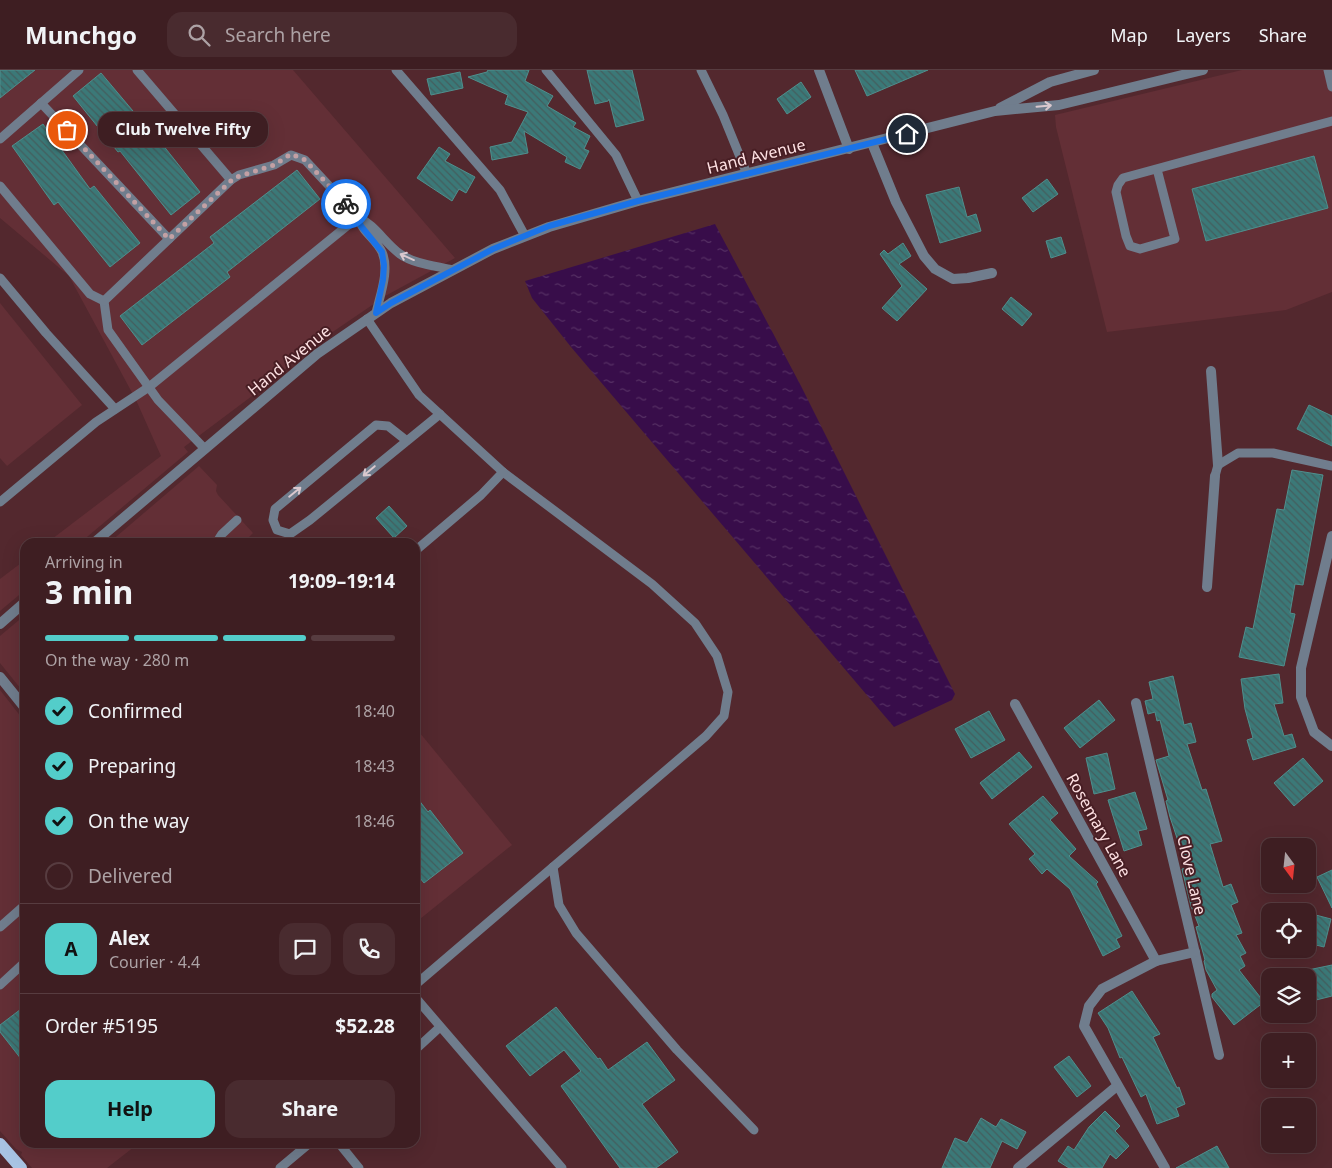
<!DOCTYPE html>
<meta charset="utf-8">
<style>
:root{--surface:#3e1e22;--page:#492b2f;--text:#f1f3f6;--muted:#ada2a5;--line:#573c40;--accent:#53cdca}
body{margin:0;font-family:"Noto Sans",sans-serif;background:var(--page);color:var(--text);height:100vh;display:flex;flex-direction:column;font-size:19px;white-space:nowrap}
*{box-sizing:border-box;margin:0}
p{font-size:16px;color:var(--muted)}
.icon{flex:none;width:28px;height:28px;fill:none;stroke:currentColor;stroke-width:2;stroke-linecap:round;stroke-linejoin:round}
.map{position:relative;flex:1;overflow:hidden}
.panel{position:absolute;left:20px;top:468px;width:400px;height:610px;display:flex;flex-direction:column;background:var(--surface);border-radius:15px;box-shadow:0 5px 20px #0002,0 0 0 1px var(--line)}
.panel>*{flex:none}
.needle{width:32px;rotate:165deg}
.buttons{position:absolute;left:1261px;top:768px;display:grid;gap:10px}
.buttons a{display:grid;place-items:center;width:55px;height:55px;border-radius:10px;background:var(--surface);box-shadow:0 5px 20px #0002,0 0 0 1px var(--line);font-size:25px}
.pin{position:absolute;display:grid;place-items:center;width:42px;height:42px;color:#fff;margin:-21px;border:2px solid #fff;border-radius:50%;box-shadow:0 1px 5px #0007}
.courier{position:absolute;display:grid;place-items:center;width:50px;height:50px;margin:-25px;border:4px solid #1a73e8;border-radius:50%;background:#fff;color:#222;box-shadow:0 1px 6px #0007}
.bubble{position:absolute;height:35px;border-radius:15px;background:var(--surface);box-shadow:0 5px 20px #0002,0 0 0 1px var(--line);font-size:16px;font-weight:700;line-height:35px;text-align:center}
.headline em{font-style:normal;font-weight:700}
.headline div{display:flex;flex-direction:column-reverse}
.headline{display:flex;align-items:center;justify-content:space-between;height:85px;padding:0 25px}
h1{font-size:32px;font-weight:700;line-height:38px}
.bar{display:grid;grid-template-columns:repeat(4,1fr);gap:8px 5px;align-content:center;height:60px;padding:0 25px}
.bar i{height:6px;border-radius:4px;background:var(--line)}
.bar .on{background:var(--accent)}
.bar p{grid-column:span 4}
.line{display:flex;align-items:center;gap:12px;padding:0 25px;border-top:1px solid var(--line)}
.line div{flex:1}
.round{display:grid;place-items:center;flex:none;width:52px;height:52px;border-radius:15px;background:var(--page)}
ol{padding:0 25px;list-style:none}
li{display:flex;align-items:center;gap:15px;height:55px}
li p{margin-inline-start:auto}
li .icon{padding:5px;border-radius:50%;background:var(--accent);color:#111;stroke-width:4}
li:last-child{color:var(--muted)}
li i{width:28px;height:28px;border:2px solid var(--line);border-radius:50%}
.cta{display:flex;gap:10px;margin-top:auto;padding:10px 25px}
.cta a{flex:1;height:58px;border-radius:15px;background:var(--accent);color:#111;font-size:20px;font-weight:700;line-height:58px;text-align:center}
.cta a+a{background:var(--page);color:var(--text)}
header{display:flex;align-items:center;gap:30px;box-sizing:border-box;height:70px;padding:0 25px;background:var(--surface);border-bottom:1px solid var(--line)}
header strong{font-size:24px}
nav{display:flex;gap:28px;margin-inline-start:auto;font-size:18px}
.search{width:350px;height:45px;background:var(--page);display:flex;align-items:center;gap:12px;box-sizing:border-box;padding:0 18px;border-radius:15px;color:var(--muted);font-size:19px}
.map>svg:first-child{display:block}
</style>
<header>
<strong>Munchgo</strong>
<div class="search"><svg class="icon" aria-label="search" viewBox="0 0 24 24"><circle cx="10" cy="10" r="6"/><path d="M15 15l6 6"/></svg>Search here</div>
<nav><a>Map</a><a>Layers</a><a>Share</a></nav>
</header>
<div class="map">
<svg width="1332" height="1098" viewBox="0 0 1332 1098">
<defs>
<pattern id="water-ripples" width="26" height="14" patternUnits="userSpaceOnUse" patternTransform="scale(1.25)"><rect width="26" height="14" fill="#380d4a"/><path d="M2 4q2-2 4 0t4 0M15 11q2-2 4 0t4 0" fill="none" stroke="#563064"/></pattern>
<pattern id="building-back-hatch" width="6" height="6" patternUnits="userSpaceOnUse" patternTransform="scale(1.25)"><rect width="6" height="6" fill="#3b7978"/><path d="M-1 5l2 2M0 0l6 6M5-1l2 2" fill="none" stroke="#445e5e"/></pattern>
</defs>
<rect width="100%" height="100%" fill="#53282e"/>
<g fill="#632f36">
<polygon points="0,0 293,0 455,188 387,225 312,276 268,314 184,377 188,382 81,472 48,472 161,386 136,330 69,206 0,148"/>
<polygon points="1242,0 1332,0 1332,222 1286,240 1107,262 1056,57 1055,45"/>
<polygon points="0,233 82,335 7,396 0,388"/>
<polygon points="199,396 217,415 216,421 218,425 253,463 244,472 110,472"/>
<polygon points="25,490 25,520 0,541 0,509"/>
<polygon points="25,545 25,624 0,593 0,566"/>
<polygon points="0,620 25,652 25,1072 139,1073 107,1098 32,1098 21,1085 22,1082 16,1079 0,1061"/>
<polygon points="415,657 512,775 415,853"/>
</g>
<polygon fill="url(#water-ripples)" points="715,154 801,316 955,624 952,630 894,657 571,277 532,228 525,211"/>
<g fill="url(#building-back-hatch)" stroke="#508f8d">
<polygon points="0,0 35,0 0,28"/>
<polygon points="488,0 529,0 525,11 553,26 547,36 576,53 573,57 590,66 584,79 589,81 580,99 565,92 567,87 524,61 528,83 492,90 490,77 512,72 528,42 505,34 508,25 468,7 487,2"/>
<polygon points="587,0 632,0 644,50 616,57 609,29 608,31 595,34"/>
<polygon points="855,0 928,0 867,26"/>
<polygon points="460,2 463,18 431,25 427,9"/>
<polygon points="101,3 154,66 155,65 200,122 171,145 120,81 118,82 73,26"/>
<polygon points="801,12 811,27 787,44 777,29"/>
<polygon points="43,54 90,119 94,116 140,173 110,197 58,132 54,135 12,76"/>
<polygon points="439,77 450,84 445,91 475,107 466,123 459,119 452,131 417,108"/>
<polygon points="1314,86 1328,138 1206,171 1192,119"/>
<polygon points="297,100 320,129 227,202 230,207 142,275 120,246 214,173 210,167"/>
<polygon points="1047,109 1058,124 1033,142 1022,128"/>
<polygon points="959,117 967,147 976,144 981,161 940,173 926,125"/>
<polygon points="1061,167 1066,183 1051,188 1046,171"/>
<polygon points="903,173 911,186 899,194 927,219 897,251 882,238 902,216 880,184 884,180 888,184"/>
<polygon points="1011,227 1032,244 1022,256 1002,239"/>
<polygon points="1309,335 1332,346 1332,376 1297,359"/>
<polygon points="1292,400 1323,405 1303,515 1295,514 1290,543 1295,544 1284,596 1239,587 1246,557 1253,559 1277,439 1284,440"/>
<polygon points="389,436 407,456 394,468 376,448"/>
<polygon points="1279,604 1283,633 1274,634 1284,666 1292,664 1296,677 1253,690 1247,670 1253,668 1245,639 1241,609"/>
<polygon points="1173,606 1184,655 1191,653 1196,672 1187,674 1202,720 1206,719 1222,771 1210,774 1223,817 1231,814 1238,832 1231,835 1242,863 1236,865 1246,883 1240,886 1245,896 1239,900 1264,932 1234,955 1212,927 1212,924 1217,920 1206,900 1204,891 1205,890 1196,857 1199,856 1191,836 1182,799 1187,798 1170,747 1166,731 1168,730 1156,690 1169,686 1160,650 1157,651 1155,642 1148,644 1145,631 1153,629 1149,612"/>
<polygon points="1099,630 1115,650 1080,678 1064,658"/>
<polygon points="989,641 1005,670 971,688 955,659"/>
<polygon points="1019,682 1032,697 992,729 980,713"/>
<polygon points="1107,683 1115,719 1094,724 1086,688"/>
<polygon points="1303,688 1323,711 1294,736 1274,713"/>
<polygon points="1135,722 1147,759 1138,761 1142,775 1124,781 1108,730"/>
<polygon points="415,725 428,742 430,740 463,783 424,813 415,802"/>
<polygon points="1043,726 1058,743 1050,750 1076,779 1069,786 1098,812 1096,814 1122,866 1116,869 1120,877 1103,886 1070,819 1047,799 1042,804 1029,789 1035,784 1009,754"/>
<polygon points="1332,800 1332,838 1317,807"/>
<polygon points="1308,843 1331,849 1324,877 1308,873"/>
<polygon points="1332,895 1332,926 1308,932 1308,900"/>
<polygon points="1132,921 1160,964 1153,967 1177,1018 1179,1017 1185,1034 1176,1038 1179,1046 1157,1054 1146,1024 1141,1027 1122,987 1120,988 1108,958 1098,943"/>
<polygon points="25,936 25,994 0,962 0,955"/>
<polygon points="556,937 598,989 600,988 608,1000 647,972 675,1010 642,1034 678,1082 656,1098 620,1098 561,1016 581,1001 564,980 530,1006 506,976"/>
<polygon points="1069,986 1091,1016 1077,1027 1054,997"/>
<polygon points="1105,1041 1120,1056 1115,1061 1129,1076 1116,1089 1110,1084 1102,1098 1069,1098 1058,1091 1068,1076 1074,1080 1089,1057"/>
<polygon points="981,1048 996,1057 1001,1049 1026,1062 1017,1079 1002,1071 990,1098 942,1098 955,1068 967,1073"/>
<polygon points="1217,1076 1229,1098 1176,1098"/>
</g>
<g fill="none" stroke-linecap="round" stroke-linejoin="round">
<g stroke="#707d8d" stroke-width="9">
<polyline points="396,0 500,120 525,166"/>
<polyline points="546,0 616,85 638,131"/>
<polyline points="701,0 723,45 747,104"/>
<polyline points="1328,0 1332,17"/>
<polyline points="41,33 169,169"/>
<polyline points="0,69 79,0"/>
<polyline points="1157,99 1175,169 1140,179 1130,176 1126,166 1116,122 1118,115 1123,108 1332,51"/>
<polyline points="0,116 90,224 104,231 108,260 158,330 205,379"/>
<polyline points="0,208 46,263 115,339"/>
<polyline points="104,231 231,110"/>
<path d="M376,243C380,225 390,200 382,182C376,169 362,162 358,147C375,155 385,173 400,184C414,194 437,196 453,200"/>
<polyline points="367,249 419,325 503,402 652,514 695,553 717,586 728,622 724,646 706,666 415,915"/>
<polyline points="407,371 388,356 376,355 275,439 273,450 277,460 290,464 310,450 440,344"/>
<polyline points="1215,406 1218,395 1238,383 1273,383 1332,396"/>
<polyline points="0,432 96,352 149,317 358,147 305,90 291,85 274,95 239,105 231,110 137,0"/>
<polyline points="217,472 222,464 237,450"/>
<polyline points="415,481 481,425 503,402"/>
<polyline points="553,797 559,835 576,863 677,980 754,1060"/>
<polyline points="0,857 25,835"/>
<polyline points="0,915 25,892"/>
<polyline points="415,927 562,1098"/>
<polyline points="415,980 440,957"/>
<polyline points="338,1072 359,1098"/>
<polyline points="280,1098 311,1072"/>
</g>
<g stroke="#707d8d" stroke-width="10">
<polyline points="819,0 849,79"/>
<polyline points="872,73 896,132 924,186 935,199 953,209 968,208 992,203"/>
<polyline points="1211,301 1218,395"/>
<polyline points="1332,466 1301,598 1301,627 1314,662 1332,676"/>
<polyline points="1207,517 1215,406"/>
<polyline points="0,607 25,638"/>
<polyline points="1136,633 1219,985"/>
<polyline points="1015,634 1156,891"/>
<polyline points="1018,1098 1117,1016"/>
<polyline points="1165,1098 1084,956 1089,936 1102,919 1156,891 1195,882"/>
</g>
<g stroke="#707d8d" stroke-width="10">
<polyline points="1000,38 1050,12 1094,0"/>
<polyline points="95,472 317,284 391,233 493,179 549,157 638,131 995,41 1059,35 1203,0"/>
<polyline points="0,554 25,532"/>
</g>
<polyline stroke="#a8c3e3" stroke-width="12" points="0,1074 21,1098"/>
</g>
<defs><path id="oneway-shaft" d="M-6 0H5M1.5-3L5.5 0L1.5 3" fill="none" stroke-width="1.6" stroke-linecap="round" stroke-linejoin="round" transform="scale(1.25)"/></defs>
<g stroke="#dac8ce">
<use href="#oneway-shaft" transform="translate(1044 36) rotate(-5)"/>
<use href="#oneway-shaft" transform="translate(407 187) rotate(-156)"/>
<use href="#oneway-shaft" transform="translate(369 401) rotate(140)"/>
<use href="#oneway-shaft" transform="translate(295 422) rotate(-39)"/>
</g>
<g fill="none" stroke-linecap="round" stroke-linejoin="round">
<polyline stroke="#c2a0a4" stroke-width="5" stroke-dasharray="0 9" points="67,60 169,169 234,108 274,95 291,84 305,90 346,134"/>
<polyline stroke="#1a73e8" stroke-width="6" points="346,134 358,147 361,156 382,182 384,195 383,210 376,243 391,233 493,179 549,156 638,131 907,64"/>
</g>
<g text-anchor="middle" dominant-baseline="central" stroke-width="4" stroke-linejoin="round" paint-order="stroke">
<g font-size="16" fill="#fee1e3" stroke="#481e24">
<text transform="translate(756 86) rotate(-14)">Hand Avenue</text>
<text transform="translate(289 290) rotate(-39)">Hand Avenue</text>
<text transform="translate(1099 755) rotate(61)">Rosemary Lane</text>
<text transform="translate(1192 805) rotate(77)">Clove Lane</text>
</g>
</g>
</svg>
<div class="buttons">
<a><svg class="needle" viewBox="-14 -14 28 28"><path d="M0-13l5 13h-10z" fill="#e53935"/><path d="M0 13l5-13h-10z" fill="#ada2a5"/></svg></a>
<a><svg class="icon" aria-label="locate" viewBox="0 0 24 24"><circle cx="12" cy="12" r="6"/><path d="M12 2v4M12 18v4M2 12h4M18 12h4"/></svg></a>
<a><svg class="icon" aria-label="layers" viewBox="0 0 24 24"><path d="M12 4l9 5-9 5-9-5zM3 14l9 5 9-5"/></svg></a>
<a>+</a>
<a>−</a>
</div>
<div class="pin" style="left:67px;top:60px;background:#ea580c"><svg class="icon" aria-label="bag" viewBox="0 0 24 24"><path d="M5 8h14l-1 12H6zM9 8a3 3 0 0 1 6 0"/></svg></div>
<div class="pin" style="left:907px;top:64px;background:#1f2937"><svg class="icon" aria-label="home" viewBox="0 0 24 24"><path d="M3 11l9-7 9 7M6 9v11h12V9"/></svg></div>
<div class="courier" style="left:346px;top:134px"><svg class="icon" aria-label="bike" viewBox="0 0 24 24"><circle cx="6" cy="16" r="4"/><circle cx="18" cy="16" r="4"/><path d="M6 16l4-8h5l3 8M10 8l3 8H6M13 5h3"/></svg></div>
<div class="bubble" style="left:98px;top:42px;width:170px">Club Twelve Fifty</div>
<section class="panel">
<div class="headline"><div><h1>3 min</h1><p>Arriving in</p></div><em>19:09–19:14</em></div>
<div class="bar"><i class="on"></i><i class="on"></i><i class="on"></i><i></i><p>On the way · 280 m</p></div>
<ol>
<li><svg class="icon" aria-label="check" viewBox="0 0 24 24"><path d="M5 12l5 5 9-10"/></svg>Confirmed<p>18:40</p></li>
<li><svg class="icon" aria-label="check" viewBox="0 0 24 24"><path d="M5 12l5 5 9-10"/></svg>Preparing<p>18:43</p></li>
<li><svg class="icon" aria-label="check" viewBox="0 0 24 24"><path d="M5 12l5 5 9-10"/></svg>On the way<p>18:46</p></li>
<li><i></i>Delivered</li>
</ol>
<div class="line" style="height:90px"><b class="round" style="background:var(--accent);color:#111">A</b><div><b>Alex</b><p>Courier · 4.4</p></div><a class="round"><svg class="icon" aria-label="chat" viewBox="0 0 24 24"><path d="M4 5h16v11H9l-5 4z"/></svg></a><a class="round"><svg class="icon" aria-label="phone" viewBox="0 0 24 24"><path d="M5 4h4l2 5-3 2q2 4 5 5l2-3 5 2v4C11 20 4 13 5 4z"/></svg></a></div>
<div class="line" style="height:65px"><div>Order #5195</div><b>$52.28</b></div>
<div class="cta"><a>Help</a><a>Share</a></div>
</section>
</div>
